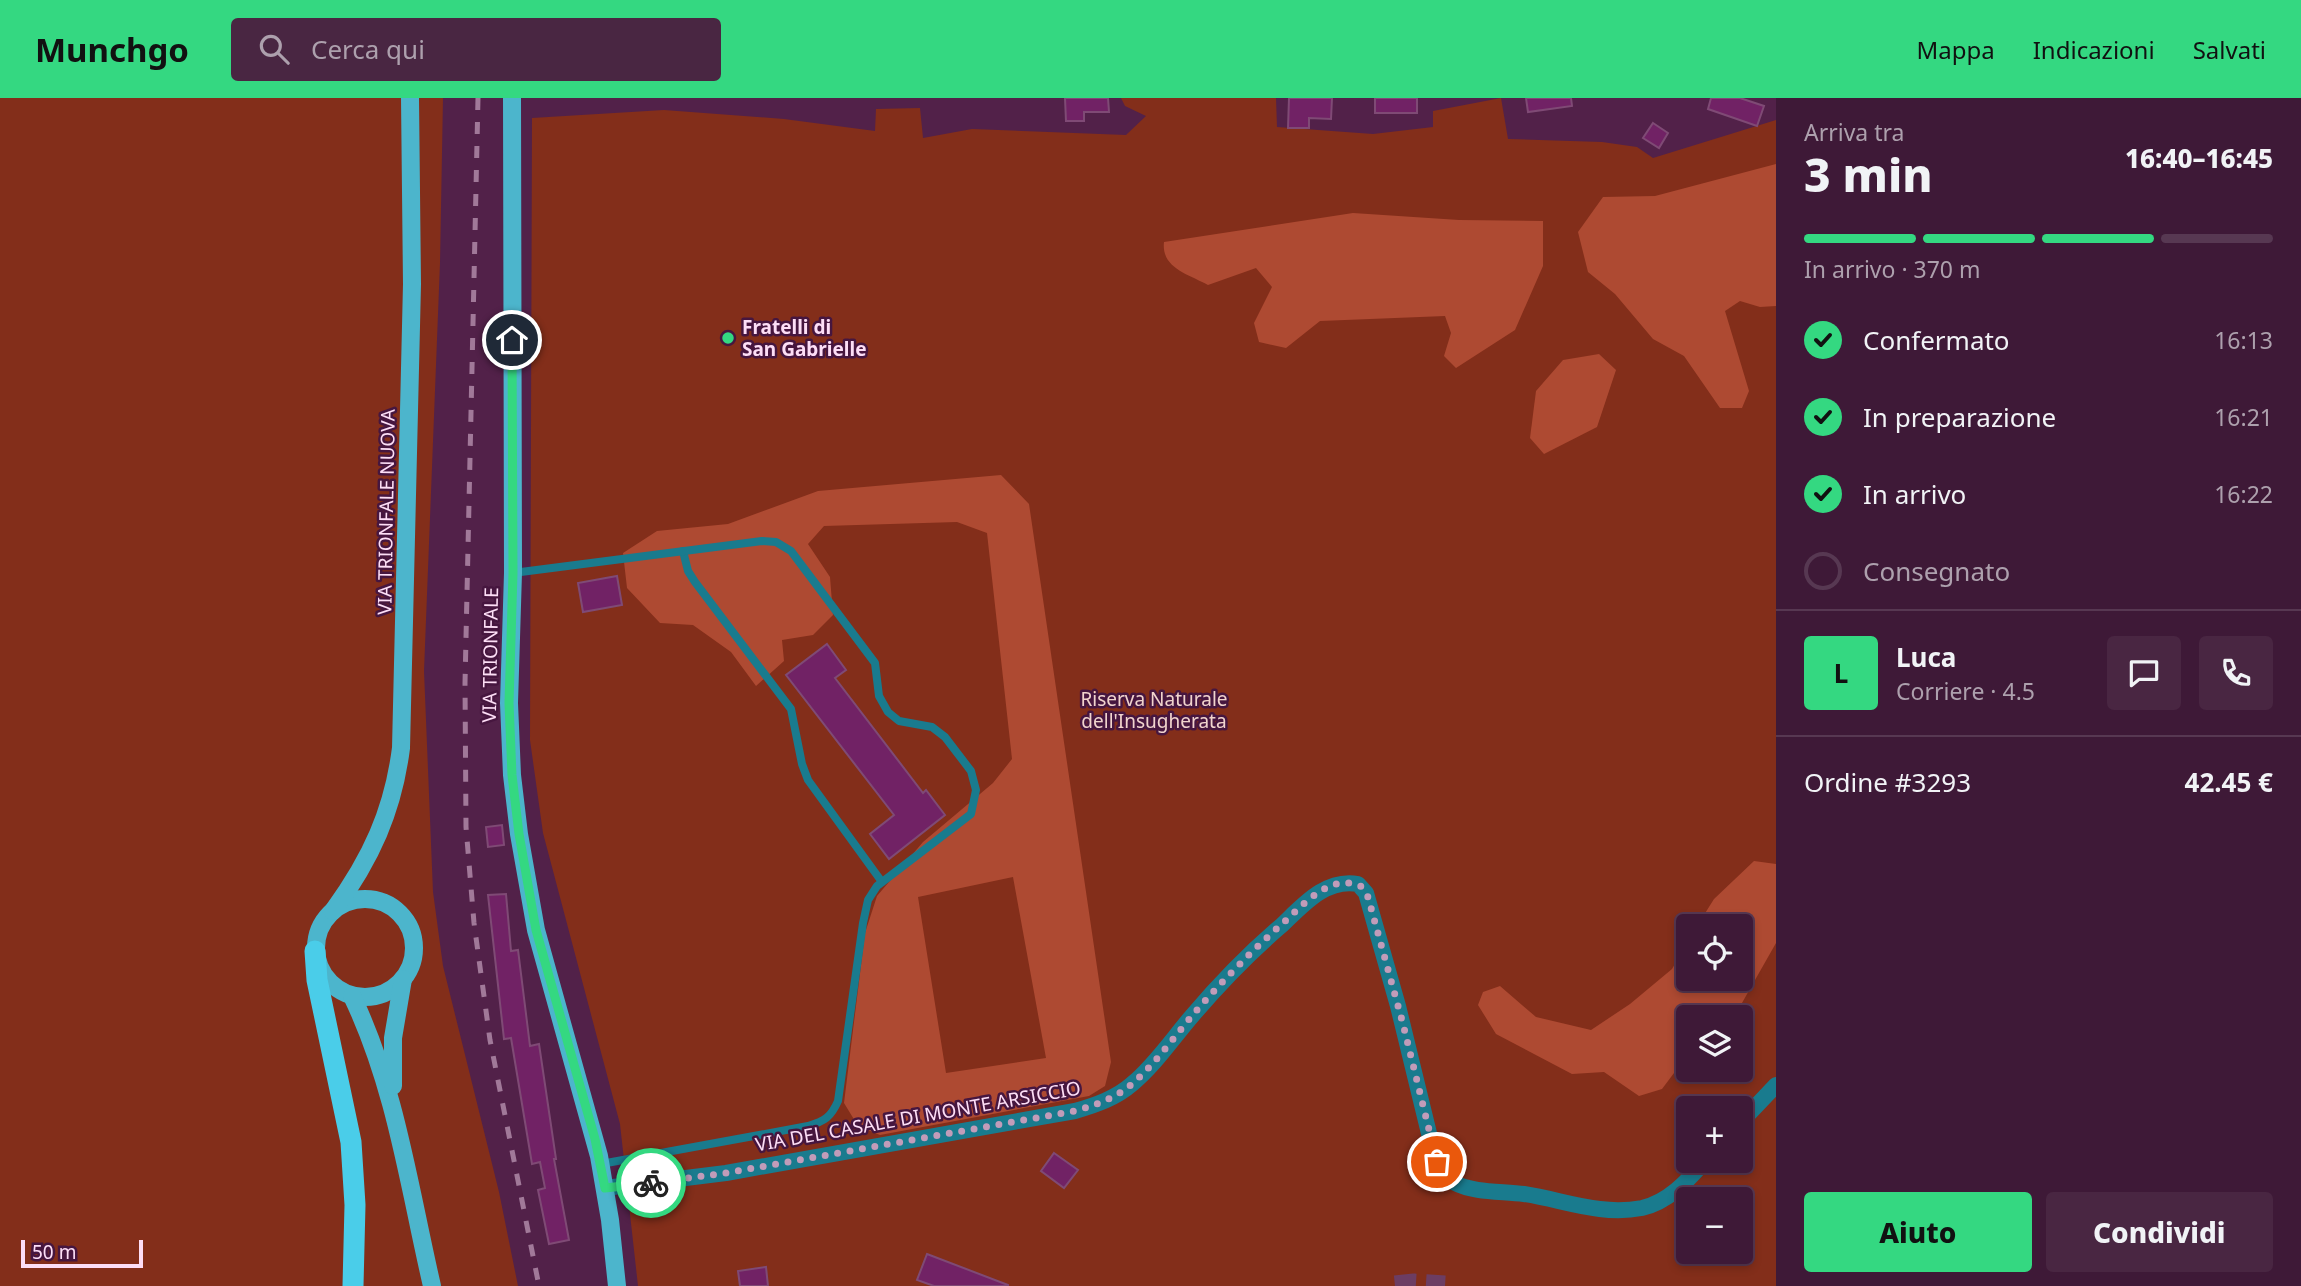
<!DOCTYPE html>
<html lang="it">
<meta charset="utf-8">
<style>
:root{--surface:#3e1937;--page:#492642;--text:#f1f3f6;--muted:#ada0ad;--line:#573852;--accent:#34d881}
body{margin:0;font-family:"Noto Sans",sans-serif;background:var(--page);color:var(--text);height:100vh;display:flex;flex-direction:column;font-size:26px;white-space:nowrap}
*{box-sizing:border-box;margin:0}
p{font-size:23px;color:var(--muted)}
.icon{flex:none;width:38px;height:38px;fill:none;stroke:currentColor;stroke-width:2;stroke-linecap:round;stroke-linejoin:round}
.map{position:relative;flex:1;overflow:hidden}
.side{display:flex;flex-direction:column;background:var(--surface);width:525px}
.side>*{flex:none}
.controls{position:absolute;left:1676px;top:816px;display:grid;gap:14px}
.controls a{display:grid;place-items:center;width:77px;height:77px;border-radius:7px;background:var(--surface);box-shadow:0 4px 10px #0003,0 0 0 2px var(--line);font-size:35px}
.scale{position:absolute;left:21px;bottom:18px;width:122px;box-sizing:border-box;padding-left:7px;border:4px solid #fddef6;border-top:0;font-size:19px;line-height:24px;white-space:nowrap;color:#fddef6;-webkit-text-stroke:5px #46163f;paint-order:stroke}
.pin{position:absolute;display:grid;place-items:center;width:60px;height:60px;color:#fff;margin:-30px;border:4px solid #fff;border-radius:50%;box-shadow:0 2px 7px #0007}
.courier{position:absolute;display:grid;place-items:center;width:70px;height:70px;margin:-35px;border:5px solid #34d881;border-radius:50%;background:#fff;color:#222;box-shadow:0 2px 9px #0007}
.overview em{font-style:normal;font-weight:800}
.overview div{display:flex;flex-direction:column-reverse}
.overview{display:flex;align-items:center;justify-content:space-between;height:119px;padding:0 28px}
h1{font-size:46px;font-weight:800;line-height:52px}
.bar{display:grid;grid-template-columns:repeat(4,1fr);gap:10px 7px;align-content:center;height:84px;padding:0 28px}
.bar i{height:9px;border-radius:5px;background:var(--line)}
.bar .current{background:var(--accent)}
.bar p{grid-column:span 4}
.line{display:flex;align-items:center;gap:18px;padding:0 28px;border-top:2px solid var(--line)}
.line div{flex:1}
.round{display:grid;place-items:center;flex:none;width:74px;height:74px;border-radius:7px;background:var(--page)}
ol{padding:0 28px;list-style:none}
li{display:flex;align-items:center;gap:21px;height:77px}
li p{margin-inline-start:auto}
li .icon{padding:7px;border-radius:50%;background:var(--accent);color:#111;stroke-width:4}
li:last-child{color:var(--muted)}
li i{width:38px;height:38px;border:4px solid var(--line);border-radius:50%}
.primary-button{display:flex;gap:14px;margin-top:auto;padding:14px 28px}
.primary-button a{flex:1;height:80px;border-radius:7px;background:var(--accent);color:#111;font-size:28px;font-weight:800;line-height:80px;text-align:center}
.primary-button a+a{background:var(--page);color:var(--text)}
header{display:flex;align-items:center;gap:42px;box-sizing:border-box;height:98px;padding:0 35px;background:var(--accent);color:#111}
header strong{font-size:33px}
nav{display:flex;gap:38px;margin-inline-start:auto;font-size:24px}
.search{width:490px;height:63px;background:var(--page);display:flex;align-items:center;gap:18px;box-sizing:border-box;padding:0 24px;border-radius:7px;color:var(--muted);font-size:26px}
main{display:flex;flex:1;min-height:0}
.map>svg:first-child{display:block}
</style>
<header>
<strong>Munchgo</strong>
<div class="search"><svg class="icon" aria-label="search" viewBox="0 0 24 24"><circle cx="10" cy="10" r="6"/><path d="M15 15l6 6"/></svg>Cerca qui</div>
<nav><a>Mappa</a><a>Indicazioni</a><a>Salvati</a></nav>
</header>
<main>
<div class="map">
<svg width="1776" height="1188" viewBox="0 0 1776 1188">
<rect width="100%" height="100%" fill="#522149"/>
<g fill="#832e1a" fill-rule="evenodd">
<polygon points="0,0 443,0 440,165 424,573 433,794 443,868 499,1094 518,1188 0,1188"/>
<path d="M1121,0H1276L1277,29L1373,36L1433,29V13L1501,0L1508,41L1602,44L1637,49L1653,60L1776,22V1188H638L620,1026L543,735L530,642L532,20L664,12L784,21L875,33L876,11L920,10L923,40L972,31L1126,37L1146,18L1125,8ZM1689,828H1741V880H1689ZM1689,919H1741V971H1689ZM1689,1010H1741V1062H1689ZM1689,1101H1741V1153H1689Z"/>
</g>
<g fill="#ae4a32" fill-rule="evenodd">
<polygon points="1776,66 1776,208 1760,209 1740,203 1725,213 1749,293 1742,310 1720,310 1684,258 1653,241 1615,196 1588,174 1578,134 1603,99 1655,98"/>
<path d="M1353,115L1459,122L1543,123V168L1515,232L1456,270L1444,258L1451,235L1445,218L1320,223L1286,250L1259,244L1254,225L1272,189L1256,170L1208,187C1188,176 1161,170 1164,144Z"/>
<polygon points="1599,256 1616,272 1597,329 1544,356 1530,340 1536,293 1563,262"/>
<path d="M1001,377L1029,406L1111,964L1105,988L1089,998L880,1037L858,1028L844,1005L865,835L877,798L923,744L993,685L1012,661L987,435L957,424L824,428L808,446L830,479L833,517L813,537L782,542L784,563L756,588L731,554L693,527L660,525L627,490L623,455L657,433L728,426L818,393ZM1013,779L1046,960L946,975L918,799Z"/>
<polygon points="1754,763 1776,766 1776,845 1738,912 1731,919 1689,919 1689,955 1662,991 1639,998 1604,974 1572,976 1496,936 1478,907 1483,894 1500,888 1536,919 1591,932 1630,906 1672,871 1689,842 1689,880 1741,880 1741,828 1697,828 1714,801"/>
</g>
<g fill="#712265" stroke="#7f4a75" stroke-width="2">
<polygon points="1065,0 1108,0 1109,14 1084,14 1084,23 1066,23"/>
<polygon points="1289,0 1332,0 1331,21 1309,20 1309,30 1288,30"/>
<rect x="1375" y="0" width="42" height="15"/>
<polygon points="1526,0 1571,0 1572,8 1528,14"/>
<polygon points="1711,0 1740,0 1764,8 1757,28 1708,11"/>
<polygon points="1653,25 1668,35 1659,50 1643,40"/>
<polygon points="617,478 622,507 583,514 578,485"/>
<polygon points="827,546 846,572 835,580 923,695 926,692 945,717 889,761 870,736 894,717 786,577"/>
<polygon points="502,727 504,747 488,749 486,729"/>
<polygon points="506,796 511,853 518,852 530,948 539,946 556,1061 554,1061 569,1142 549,1146 538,1092 545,1090 540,1064 532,1066 511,940 504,941 488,797"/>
<polygon points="1054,1055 1078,1072 1064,1090 1041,1073"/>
<polygon points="927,1156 1008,1187 1008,1188 934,1188 917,1182"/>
<polygon points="766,1169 768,1188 740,1188 738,1173"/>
</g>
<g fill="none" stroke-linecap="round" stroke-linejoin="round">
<polyline stroke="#6c3d63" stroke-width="21" stroke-dasharray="21 10" stroke-linecap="butt" points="1395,1188 1414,1186 1445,1188"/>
<g stroke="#197b8e" stroke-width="8">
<polyline points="683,453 688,473 695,484 791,611 802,666 808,682 882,784"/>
<path d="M513,475L762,443L776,444L791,453L875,565L879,598L888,614L899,623L932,629L945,639L971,673L976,692L971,716L877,788L868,802L863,825L838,1003C831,1019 825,1023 808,1028L601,1066"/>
</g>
<g stroke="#197b8e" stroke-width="16">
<polyline points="1741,1024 1776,987"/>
<path d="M605,1090L726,1075L1075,1013C1096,1007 1116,1000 1132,986C1155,967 1173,940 1192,918C1220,885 1249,855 1282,827C1303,807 1326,780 1358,786L1366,795L1398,908L1435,1060C1439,1071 1444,1080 1455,1085C1474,1095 1503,1093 1524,1096C1564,1102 1600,1118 1642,1110C1669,1104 1688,1082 1706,1062"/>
</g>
<g stroke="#4cb5cc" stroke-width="18">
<polyline points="512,0 513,475 509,605 512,677 519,736 536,832 599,1058 610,1122 617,1188"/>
<circle cx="365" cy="850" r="49"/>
<path d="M333,813C371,761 393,713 401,650L412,186L410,0"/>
<path d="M352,898C396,990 409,1089 432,1188"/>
<polyline points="393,988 393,940 403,881"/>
</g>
<polyline stroke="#4acde9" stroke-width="21" points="315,853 317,882 351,1044 355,1107 353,1188"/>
<polyline stroke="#a17999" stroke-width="5" stroke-dasharray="12 12" stroke-linecap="butt" points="478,0 465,585 466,729 474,825 490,942 539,1188"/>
</g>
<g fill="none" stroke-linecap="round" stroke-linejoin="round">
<path stroke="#c19cb9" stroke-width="7" stroke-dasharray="0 12.6" d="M651,1085L726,1075L1075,1013C1096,1007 1116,1000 1133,985C1157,964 1176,936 1197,912C1224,881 1253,852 1284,824C1303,807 1332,773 1362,789L1368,799L1403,926L1437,1064"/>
<polyline stroke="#34d881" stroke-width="9" points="512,242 513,475 509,605 512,677 519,736 536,832 595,1041 605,1090 651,1085"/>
</g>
<circle fill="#34d881" stroke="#46163f" stroke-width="2.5" cx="728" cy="240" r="7"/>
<g text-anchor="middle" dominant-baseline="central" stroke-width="5" stroke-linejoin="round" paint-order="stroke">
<g font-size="19" font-weight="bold" fill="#fddef6" stroke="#46163f" text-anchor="start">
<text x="742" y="229">Fratelli di<tspan x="742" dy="22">San Gabrielle</tspan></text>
</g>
<g font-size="19" fill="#fddef6" stroke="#46163f">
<text transform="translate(386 414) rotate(-89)">VIA TRIONFALE NUOVA</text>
<text transform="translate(490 557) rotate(-89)">VIA TRIONFALE</text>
<text transform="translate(918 1018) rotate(-10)">VIA DEL CASALE DI MONTE ARSICCIO</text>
</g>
<g font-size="19" fill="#f1d4cd" stroke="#46163f">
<text x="1154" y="601">Riserva Naturale<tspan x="1154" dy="22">dell'Insugherata</tspan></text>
</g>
</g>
</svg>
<div class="controls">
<a><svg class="icon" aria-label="locate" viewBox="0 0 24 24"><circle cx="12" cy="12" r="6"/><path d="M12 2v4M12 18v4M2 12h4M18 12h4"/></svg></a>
<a><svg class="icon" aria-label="layers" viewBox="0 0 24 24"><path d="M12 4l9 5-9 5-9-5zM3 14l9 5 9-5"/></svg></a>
<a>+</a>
<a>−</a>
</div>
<div class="scale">50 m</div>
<div class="pin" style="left:1437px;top:1064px;background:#ea580c"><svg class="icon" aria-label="bag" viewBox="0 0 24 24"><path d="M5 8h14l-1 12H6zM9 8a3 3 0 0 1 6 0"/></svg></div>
<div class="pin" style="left:512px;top:242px;background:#1f2937"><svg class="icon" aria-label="home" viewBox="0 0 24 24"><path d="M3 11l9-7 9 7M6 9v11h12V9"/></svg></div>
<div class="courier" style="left:651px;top:1085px"><svg class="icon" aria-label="bike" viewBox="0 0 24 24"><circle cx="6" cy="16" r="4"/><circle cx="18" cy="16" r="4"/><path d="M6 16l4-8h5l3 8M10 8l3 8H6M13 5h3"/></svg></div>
</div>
<section class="side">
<div class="overview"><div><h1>3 min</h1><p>Arriva tra</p></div><em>16:40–16:45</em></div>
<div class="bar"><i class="current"></i><i class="current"></i><i class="current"></i><i></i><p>In arrivo · 370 m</p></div>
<ol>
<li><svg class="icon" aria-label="check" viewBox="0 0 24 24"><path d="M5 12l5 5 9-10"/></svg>Confermato<p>16:13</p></li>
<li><svg class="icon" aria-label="check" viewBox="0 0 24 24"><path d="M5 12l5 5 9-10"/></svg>In preparazione<p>16:21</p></li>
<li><svg class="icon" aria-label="check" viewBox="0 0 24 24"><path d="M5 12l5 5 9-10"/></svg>In arrivo<p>16:22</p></li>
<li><i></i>Consegnato</li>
</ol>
<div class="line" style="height:126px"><b class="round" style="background:var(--accent);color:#111">L</b><div><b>Luca</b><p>Corriere · 4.5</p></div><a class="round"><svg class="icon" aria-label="chat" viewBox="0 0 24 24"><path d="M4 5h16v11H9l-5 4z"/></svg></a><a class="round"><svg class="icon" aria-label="phone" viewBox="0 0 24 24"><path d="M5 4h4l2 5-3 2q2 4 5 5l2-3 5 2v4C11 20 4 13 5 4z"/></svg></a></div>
<div class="line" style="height:91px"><div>Ordine #3293</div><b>42.45 €</b></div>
<div class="primary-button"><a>Aiuto</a><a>Condividi</a></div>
</section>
</main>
